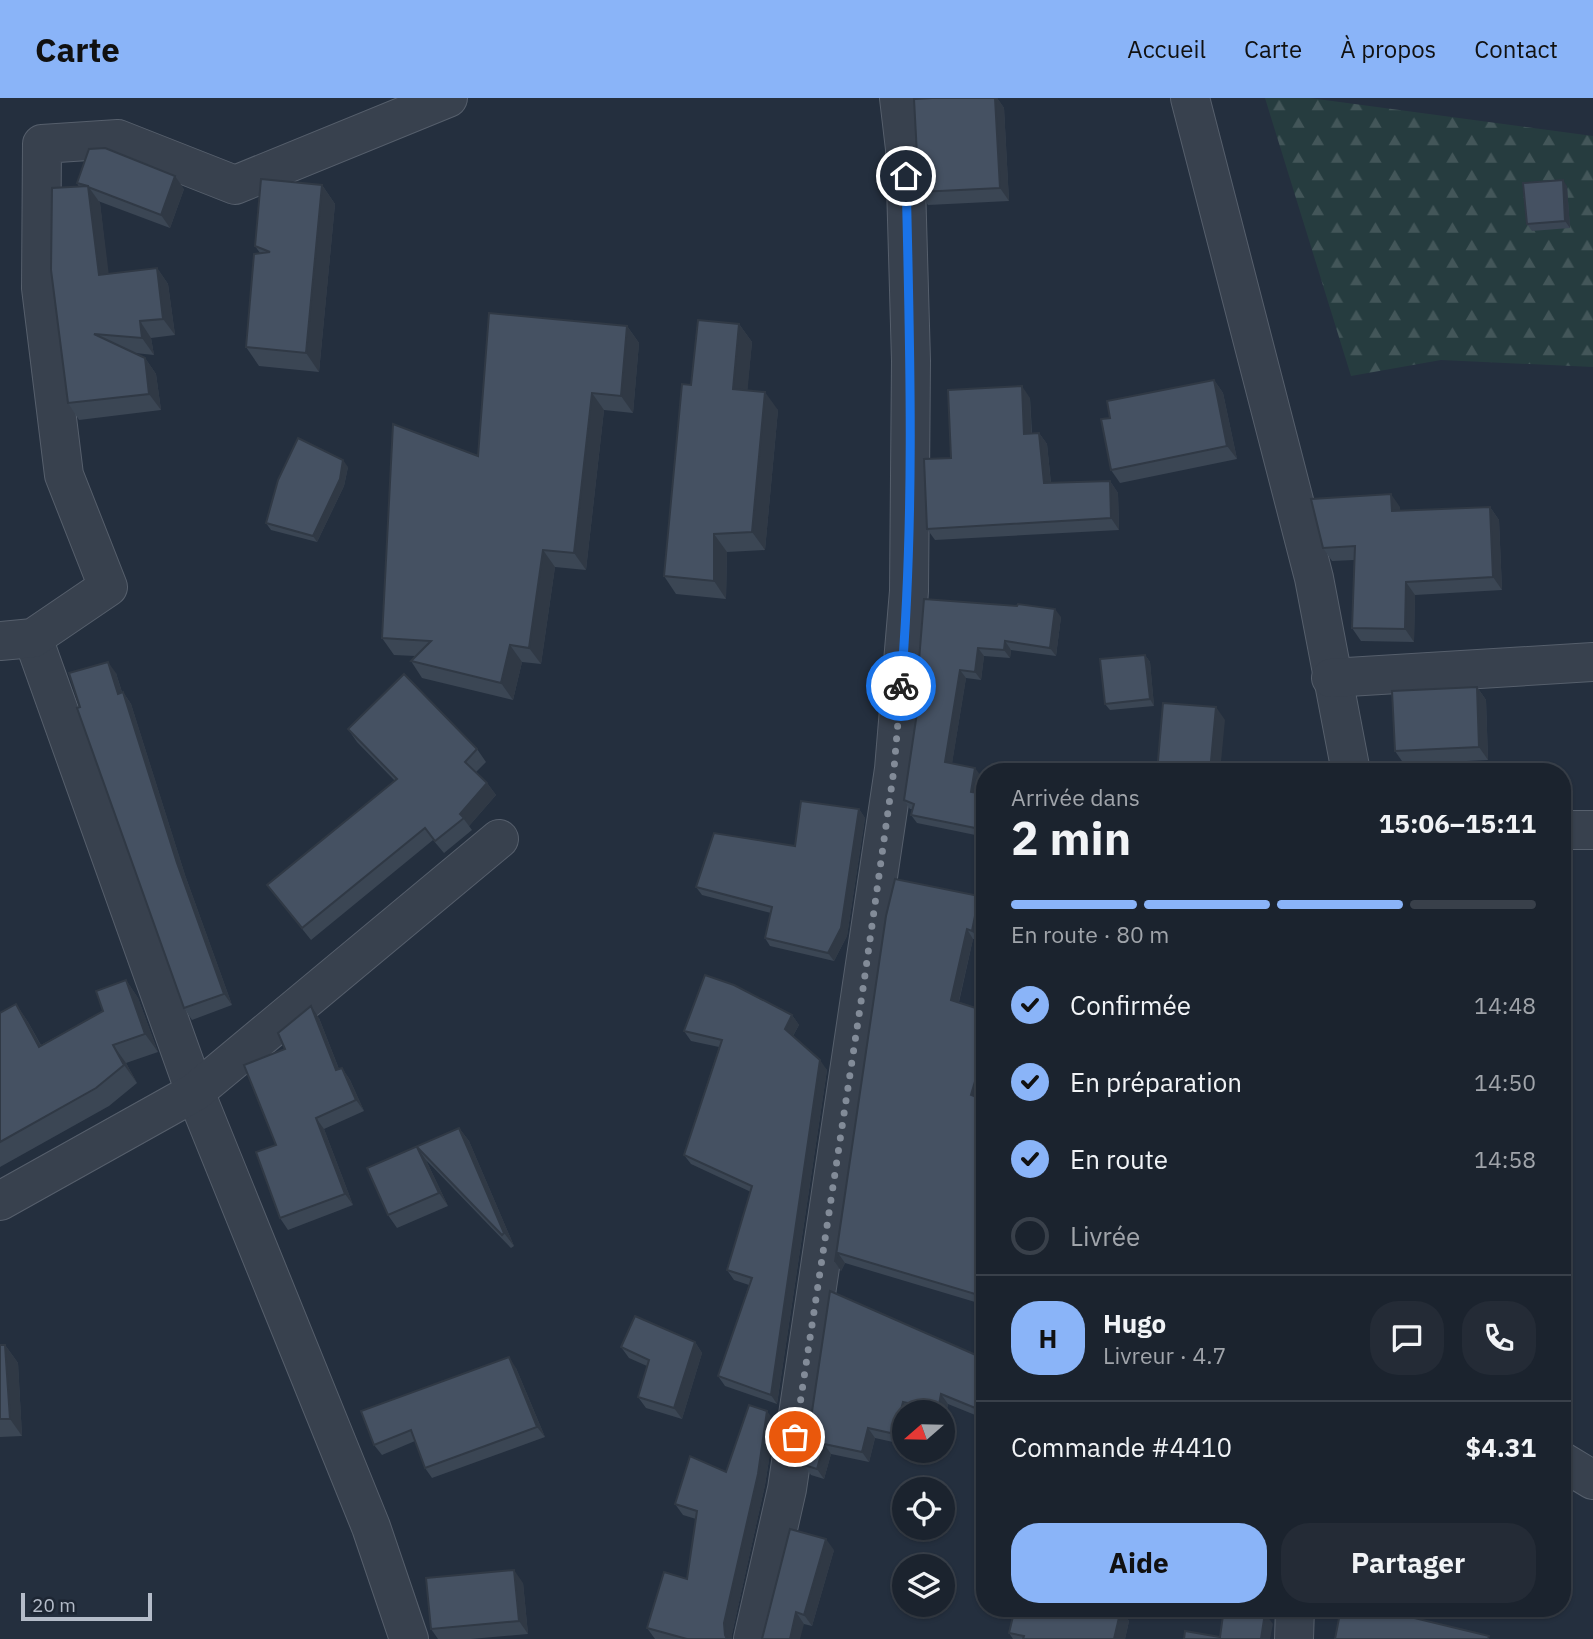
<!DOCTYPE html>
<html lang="fr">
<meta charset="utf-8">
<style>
:root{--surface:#1b232e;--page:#242b36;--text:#f1f3f6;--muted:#a0a4aa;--line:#39404a;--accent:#8ab4f8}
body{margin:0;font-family:"IBM Plex Sans",sans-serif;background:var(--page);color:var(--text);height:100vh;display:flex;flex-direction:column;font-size:26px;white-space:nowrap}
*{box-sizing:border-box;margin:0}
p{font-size:23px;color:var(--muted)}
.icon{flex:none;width:38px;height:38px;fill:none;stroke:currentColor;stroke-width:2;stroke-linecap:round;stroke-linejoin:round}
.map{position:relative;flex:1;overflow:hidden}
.drawer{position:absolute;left:976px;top:665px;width:595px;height:854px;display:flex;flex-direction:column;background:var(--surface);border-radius:28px;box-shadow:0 2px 5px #0004,0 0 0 2px var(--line)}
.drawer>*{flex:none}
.needle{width:46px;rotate:250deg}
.tools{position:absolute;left:892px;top:1302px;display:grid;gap:14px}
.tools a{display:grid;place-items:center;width:63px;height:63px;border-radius:50%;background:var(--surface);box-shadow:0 2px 5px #0004,0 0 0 2px var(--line);font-size:35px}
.scale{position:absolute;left:21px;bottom:18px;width:131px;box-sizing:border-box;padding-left:7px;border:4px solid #b4bcc9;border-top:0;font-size:19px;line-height:24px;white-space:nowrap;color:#b4bcc9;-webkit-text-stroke:5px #1d2633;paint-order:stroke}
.pin{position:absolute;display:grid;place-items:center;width:60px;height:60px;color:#fff;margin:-30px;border:4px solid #fff;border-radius:50%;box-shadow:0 2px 7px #0007}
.courier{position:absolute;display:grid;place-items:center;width:70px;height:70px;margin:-35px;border:5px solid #1a73e8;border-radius:50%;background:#fff;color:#222;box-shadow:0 2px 9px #0007}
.summary em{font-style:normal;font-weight:700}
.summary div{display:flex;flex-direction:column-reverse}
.summary{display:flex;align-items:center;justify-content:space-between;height:119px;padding:0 35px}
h1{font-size:46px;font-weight:700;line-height:52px}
.bar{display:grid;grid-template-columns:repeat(4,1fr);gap:10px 7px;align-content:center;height:84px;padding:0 35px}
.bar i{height:9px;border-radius:5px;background:var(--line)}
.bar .active{background:var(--accent)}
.bar p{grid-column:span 4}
.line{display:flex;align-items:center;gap:18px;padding:0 35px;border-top:2px solid var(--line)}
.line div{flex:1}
.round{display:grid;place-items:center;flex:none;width:74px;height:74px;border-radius:28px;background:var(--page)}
ol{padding:0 35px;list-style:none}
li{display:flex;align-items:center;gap:21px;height:77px}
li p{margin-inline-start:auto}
li .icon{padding:7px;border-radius:50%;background:var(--accent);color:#111;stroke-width:4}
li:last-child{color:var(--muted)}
li i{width:38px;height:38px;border:4px solid var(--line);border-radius:50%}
.primary-button{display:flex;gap:14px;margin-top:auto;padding:14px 35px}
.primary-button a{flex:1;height:80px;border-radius:28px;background:var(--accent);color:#111;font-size:28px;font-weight:700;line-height:80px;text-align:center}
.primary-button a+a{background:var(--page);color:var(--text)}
header{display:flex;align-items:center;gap:42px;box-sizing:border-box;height:98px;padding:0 35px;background:var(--accent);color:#111}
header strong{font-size:33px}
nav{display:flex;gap:38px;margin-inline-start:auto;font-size:24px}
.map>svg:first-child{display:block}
</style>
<header>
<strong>Carte</strong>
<nav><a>Accueil</a><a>Carte</a><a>À propos</a><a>Contact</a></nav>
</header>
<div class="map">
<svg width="1593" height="1541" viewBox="0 0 1593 1541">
<defs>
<pattern id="forest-firs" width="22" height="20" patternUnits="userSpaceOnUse" patternTransform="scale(1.75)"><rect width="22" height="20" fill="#263c3f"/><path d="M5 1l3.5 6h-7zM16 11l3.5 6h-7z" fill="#435659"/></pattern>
</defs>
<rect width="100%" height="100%" fill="#242f3e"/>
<polygon fill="url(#forest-firs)" points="1265,0 1310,0 1593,38 1593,269 1441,262 1351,278"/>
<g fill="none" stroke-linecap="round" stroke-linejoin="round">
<g stroke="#565f6c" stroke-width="40">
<g id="minor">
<polyline points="1190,0 1314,480 1351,674"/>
<polyline points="33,540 195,994 371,1429 409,1541"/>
<polyline points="0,543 33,540 108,489 64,377 41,190 42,46 118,41 235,87 448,0"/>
<polyline points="1331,580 1593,564"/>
<polyline points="1563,732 1593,732"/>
<polyline points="0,1103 195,994 499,741"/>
<polyline points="1563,1364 1593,1382"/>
<polyline points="753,1541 787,1391 894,671 909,493 911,263 905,51 899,0"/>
<polyline points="1294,1541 1295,1510"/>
</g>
</g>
<use href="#minor" stroke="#38414e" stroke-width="38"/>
</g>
<g fill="#3b4654">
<polygon points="932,0 997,0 1004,10 1009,103 928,107 919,94"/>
<polygon points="77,85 184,91 170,130 98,103 100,105 108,176 157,170 168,186 175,237 151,240 154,257 135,255 145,260 156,276 161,312 79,322 68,305 79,89"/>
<polygon points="322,87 335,106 319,274 259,268 246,249 260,155 255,148"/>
<polygon points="1567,88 1570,130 1532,133 1527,126"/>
<polygon points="739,226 752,244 747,293 778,312 765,452 727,454 726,501 676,496 664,478 691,287"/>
<polygon points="627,228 639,245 633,315 604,312 586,472 555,469 541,566 522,564 513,602 422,580 411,563 415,558 394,557 382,540 478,358"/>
<polygon points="1214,282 1223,295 1237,361 1120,385 1111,372 1110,320"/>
<polygon points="1030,300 1032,335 1039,335 1047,346 1051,385 1110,383 1118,395 1119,432 935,442 927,431 951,360"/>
<polygon points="348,369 344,388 317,444 271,432 266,425"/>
<polygon points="1400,409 1400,413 1490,409 1499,422 1502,492 1415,497 1414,544 1361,543 1352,530 1354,462 1332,463 1323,450"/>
<polygon points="924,501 1061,519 1056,558 1011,552 1010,560 984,558 981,582 966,580 952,665 981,678 978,695 985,696 985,739 917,725 911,717 912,711 910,711 904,702 920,592 917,587"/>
<polygon points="1145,557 1150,564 1154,608 1110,612 1105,606"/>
<polygon points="116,575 122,594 123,594 131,606 185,777 232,907 192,922 184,910 80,609"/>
<polygon points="1477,589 1486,602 1488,662 1404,666 1395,653"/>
<polygon points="348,631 477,651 486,664 476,674 487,685 496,697 469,728 472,732 444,755 433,742 311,842 267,787 395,683 357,644"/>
<polygon points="859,711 865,720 847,838 834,863 770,848 765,840 771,815 702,797 696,789 795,748"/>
<polygon points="985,807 979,842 973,841 959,904 985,913 985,981 979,1000 985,1002 985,1207 845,1165 841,1173 835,1164 886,818"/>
<polygon points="126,882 138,900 158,954 126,965 137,985 109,1008 0,1069 0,915 16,906 28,924 41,947 103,913"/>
<polygon points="792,917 799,927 793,938 827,972 777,1306 725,1288 718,1278 749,1187 734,1182 727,1172 751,1094 691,1066 684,1057 719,949 691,943 684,933"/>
<polygon points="319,920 339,971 342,970 350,982 364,1013 324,1031 353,1107 288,1132 280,1120 276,1047 285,951"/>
<polygon points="459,1030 469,1043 514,1148 511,1150 426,1062 448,1108 397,1130 388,1117 367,1070"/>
<polygon points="830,1193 985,1261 985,1321 948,1306 945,1322 943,1322 943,1314 905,1314 902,1346 875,1340 869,1364 831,1356 824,1381 811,1377 804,1367"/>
<polygon points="695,1244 702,1255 682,1321 646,1310 638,1299 647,1268 629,1260 621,1249"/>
<polygon points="0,1247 5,1247 18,1265 22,1338 0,1339"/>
<polygon points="516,1270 545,1339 432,1380 425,1370 415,1343 382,1357 374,1347"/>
<polygon points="775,1324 765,1387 732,1536 732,1541 655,1541 647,1530 687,1481 696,1421 683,1417 675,1406 726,1374"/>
<polygon points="834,1452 812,1528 804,1526 762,1541"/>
<polygon points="523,1485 528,1536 471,1541 438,1541 431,1531"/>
<polygon points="1121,1511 1129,1523 1125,1541 1013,1541 1009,1535"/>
</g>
<g fill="#303945">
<polygon points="995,0 997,0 1004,10 1009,103 1000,90"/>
<polygon points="175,78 184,91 170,130 161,117"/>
<polygon points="1563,82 1567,88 1570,130 1565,123"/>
<polygon points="322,87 335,106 319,274 306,255"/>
<polygon points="88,88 100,105 111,194 99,177"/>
<polygon points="157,170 168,186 175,237 163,221"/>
<polygon points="140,223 151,240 154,257 142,240"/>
<polygon points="739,226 752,244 746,309 733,291"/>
<polygon points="627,228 639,245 633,315 621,298"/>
<polygon points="145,260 156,276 161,312 149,296"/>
<polygon points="1214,282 1223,295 1237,361 1227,348"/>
<polygon points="1022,288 1030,300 1032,348 1024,336"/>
<polygon points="765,294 778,312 765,452 752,434"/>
<polygon points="592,295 604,312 586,472 574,455"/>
<polygon points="1039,335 1047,346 1052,397 1044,385"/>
<polygon points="343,362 348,369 344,388 317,444 313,438"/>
<polygon points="1110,383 1118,395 1119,432 1111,420"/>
<polygon points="1391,396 1400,409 1401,426 1392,413"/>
<polygon points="1490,409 1499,422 1502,492 1493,479"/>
<polygon points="714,436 727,454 726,501 714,483"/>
<polygon points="543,452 555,469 541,566 529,550"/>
<polygon points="1406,484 1415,497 1414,544 1405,531"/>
<polygon points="1055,511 1061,519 1056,558 1050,550"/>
<polygon points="1005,543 1011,552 1010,560 1004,552"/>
<polygon points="510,547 522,564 513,602 501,585"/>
<polygon points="978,550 984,558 981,582 975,574"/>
<polygon points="1145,557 1150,564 1154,608 1150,601"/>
<polygon points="108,564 116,575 126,608 118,596"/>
<polygon points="960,572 966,580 951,672 945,664"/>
<polygon points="1477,589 1486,602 1488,662 1479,649"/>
<polygon points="123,594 131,606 185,777 232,907 224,896 177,765"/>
<polygon points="1216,609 1225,622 1220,674 1210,674"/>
<polygon points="975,670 981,678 976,702 971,694"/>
<polygon points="487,685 496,697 469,728 460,716"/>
<polygon points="859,711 865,720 847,838 834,863 828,855"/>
<polygon points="979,798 985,807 985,810 979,842 972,833"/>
<polygon points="967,831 973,841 957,911 951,902"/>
<polygon points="126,882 138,900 158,954 145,936"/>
<polygon points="16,906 28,924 51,966 39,949"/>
<polygon points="311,908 319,920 344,984 336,972"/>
<polygon points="792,917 799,927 791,941 785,931"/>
<polygon points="113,947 126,965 137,985 124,967"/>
<polygon points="985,950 985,981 977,1006 971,997"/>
<polygon points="820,962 827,972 777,1306 771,1297"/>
<polygon points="342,970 350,982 364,1013 356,1002"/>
<polygon points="316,1020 324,1031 353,1107 345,1096"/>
<polygon points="459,1030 469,1043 514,1148 504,1135"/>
<polygon points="417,1049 426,1062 448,1108 439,1095"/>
<polygon points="985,1064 985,1086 980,1079"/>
<polygon points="838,1155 845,1165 841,1173 835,1164"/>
<polygon points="695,1244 702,1255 682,1321 674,1310"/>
<polygon points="5,1247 18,1265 22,1338 10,1321"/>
<polygon points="509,1259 516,1270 545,1339 537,1329"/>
<polygon points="941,1296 948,1306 945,1322 943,1320 943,1314 939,1314 938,1312"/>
<polygon points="903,1304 910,1314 905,1314 905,1336 902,1346 895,1336"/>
<polygon points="767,1313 775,1324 765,1387 732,1536 732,1541 727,1541 725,1537 724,1525"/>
<polygon points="868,1330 875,1340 869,1364 862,1354"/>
<polygon points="824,1346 831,1356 824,1381 817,1371"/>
<polygon points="826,1441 834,1452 812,1528 804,1517"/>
<polygon points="514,1472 523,1485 528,1536 519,1523"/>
<polygon points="1408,1510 1411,1510 1417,1518 1414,1530 1406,1518"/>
<polygon points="1121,1511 1129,1523 1125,1541 1114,1541"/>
<polygon points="796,1514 804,1526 800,1541 790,1541"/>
<polygon points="1265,1515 1273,1526 1270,1541 1261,1541"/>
</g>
<g fill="#455162" stroke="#303945" stroke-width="2">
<polygon points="932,0 995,0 1000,90 919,94 914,1"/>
<polygon points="105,50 175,78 161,117 88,89 88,88 77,85 89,51"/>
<polygon points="261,81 322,87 306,255 246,249 254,156 270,154 255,148"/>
<polygon points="1563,82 1565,123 1527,126 1523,85"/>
<polygon points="88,88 99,177 157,170 163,221 140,223 142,240 94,236 145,260 149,296 68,305 51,172 52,90"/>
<polygon points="489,215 627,228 621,298 592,295 574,455 543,452 529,550 510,547 501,585 411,563 431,543 382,540 393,326 478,358"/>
<polygon points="698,222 739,226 733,291 765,294 752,434 714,436 714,483 664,478 682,286 691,287"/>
<polygon points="1214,282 1227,348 1111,372 1101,321 1110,320 1107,303"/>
<polygon points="1022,288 1024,336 1039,335 1044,385 1110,383 1111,420 927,431 924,361 951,360 948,292"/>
<polygon points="298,340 343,362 340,381 313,438 266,425 278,382"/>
<polygon points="1391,396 1392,413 1490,409 1493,479 1406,484 1405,531 1352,530 1355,448 1323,450 1311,401"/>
<polygon points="924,501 1017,508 1018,506 1055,511 1050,550 1005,543 1004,552 978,550 975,574 960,572 945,664 975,670 971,694 985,696 985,732 911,717 914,706 904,702 921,588 917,587"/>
<polygon points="1145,557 1150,601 1105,606 1100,561"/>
<polygon points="108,564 118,596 123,594 177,765 224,896 184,910 77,610 80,609 69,575"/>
<polygon points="404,576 477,651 465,664 487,685 460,716 464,720 435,743 425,730 302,830 267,787 397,681 348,631"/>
<polygon points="1477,589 1479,649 1395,653 1392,593"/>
<polygon points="1163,605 1216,609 1210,674 1157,674"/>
<polygon points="801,703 859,711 841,830 828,855 765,840 772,809 696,789 714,735 795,748"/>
<polygon points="895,781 979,798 972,833 967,831 951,902 985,913 985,950 971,997 985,1002 985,1064 980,1079 985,1081 985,1199 838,1155 835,1164 886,818"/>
<polygon points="705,877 734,887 792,917 785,931 820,962 771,1297 718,1278 752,1180 727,1172 752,1088 684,1057 722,942 684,933"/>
<polygon points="126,882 145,936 113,947 124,967 96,990 0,1044 0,915 16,906 39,949 103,913 96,893"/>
<polygon points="311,908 336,972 342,970 356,1002 316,1020 345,1096 280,1120 256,1054 276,1047 244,967 285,951 278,935"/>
<polygon points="459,1030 504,1135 502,1137 417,1049 439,1095 388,1117 367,1070"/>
<polygon points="830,1193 985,1261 985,1314 941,1296 938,1312 903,1304 895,1336 868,1330 862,1354 824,1346 817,1371 804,1367"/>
<polygon points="635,1218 695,1244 674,1310 638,1299 649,1262 621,1249"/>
<polygon points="0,1247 5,1247 10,1321 0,1321"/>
<polygon points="509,1259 537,1329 425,1370 411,1332 374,1347 361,1313"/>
<polygon points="749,1307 767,1313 758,1376 724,1525 725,1537 727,1541 687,1541 647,1530 664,1474 687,1481 697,1413 675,1406 690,1358 726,1374"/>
<polygon points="790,1431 826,1441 804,1517 796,1514 790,1541 762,1541"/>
<polygon points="514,1472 519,1523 431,1531 426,1480"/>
<polygon points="1015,1510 1119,1510 1121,1511 1114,1541 1023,1541 1024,1538 1009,1535"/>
<polygon points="1224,1510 1237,1510 1265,1515 1261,1541 1184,1541 1185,1533 1220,1539"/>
<polygon points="1341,1510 1408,1510 1406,1518 1489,1538 1488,1541 1335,1541"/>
</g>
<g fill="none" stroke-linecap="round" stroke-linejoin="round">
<polyline stroke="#828b98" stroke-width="7" stroke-dasharray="0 12.6" points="795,1339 864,884 894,671 901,588"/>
<path stroke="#1a73e8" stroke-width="9" d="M901,588C915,418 910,248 906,78"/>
</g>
</svg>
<div class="tools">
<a><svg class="needle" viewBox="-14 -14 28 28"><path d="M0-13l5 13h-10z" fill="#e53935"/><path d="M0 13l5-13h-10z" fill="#a0a4aa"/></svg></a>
<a><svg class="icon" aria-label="locate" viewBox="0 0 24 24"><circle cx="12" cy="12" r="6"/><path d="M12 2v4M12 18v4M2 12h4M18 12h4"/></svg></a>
<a><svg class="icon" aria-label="layers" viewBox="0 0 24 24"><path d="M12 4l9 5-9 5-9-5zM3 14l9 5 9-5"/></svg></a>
</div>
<div class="scale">20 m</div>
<div class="pin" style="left:795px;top:1339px;background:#ea580c"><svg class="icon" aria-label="bag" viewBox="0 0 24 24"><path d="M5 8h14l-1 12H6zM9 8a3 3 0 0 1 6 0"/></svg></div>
<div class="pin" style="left:906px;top:78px;background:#1f2937"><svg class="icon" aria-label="home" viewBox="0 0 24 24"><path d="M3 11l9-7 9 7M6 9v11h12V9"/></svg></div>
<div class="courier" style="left:901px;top:588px"><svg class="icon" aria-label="bike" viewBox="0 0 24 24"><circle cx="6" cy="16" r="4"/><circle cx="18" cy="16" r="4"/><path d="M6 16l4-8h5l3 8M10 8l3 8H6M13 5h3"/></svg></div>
<section class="drawer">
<div class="summary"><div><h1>2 min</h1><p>Arrivée dans</p></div><em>15:06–15:11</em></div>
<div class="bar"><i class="active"></i><i class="active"></i><i class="active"></i><i></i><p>En route · 80 m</p></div>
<ol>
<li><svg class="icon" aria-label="check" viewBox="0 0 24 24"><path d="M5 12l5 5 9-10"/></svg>Confirmée<p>14:48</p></li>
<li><svg class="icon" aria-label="check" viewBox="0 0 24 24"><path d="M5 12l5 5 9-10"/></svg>En préparation<p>14:50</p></li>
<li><svg class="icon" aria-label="check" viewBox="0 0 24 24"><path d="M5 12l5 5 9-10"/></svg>En route<p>14:58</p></li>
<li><i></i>Livrée</li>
</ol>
<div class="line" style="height:126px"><b class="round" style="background:var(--accent);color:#111">H</b><div><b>Hugo</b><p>Livreur · 4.7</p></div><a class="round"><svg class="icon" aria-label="chat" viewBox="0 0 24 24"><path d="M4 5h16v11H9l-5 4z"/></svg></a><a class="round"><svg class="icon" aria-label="phone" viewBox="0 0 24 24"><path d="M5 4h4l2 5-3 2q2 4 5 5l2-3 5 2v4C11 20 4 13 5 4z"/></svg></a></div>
<div class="line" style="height:91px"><div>Commande #4410</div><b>$4.31</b></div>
<div class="primary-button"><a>Aide</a><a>Partager</a></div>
</section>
</div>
